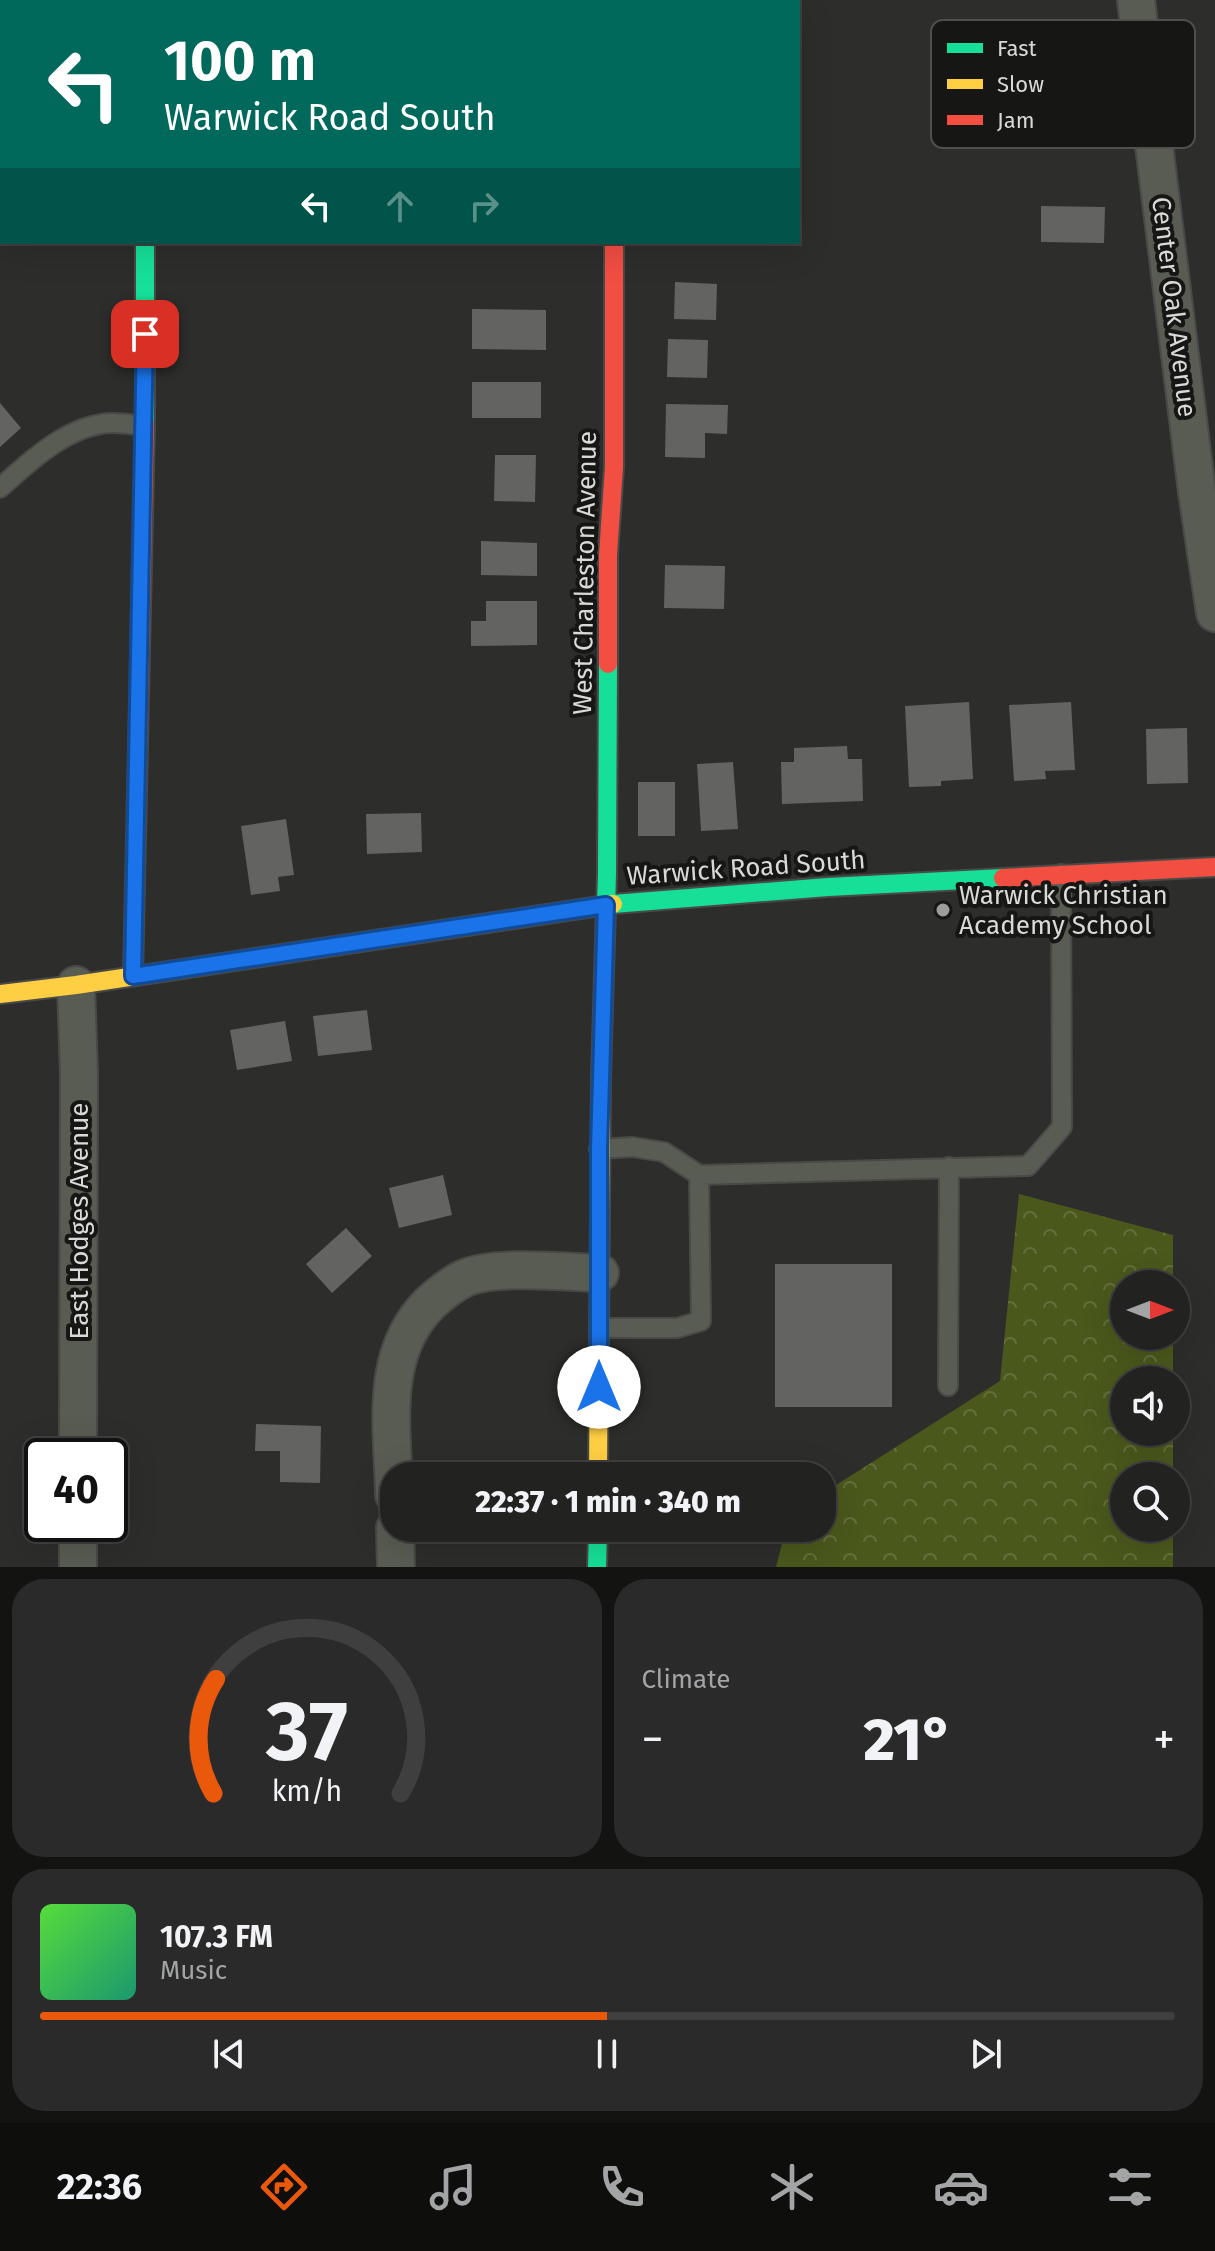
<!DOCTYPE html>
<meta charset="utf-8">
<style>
:root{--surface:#222221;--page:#2a2a2a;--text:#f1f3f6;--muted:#a2a4a5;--line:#3f3f3f;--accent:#ea580c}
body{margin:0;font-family:"Fira Sans",sans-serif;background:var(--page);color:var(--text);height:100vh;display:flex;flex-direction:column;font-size:30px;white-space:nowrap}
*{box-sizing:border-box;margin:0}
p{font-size:26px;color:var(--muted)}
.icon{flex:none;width:44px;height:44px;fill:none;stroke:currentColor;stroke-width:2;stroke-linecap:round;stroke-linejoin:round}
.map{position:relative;height:1567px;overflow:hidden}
.side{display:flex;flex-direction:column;gap:12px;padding:12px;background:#131312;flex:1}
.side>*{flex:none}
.top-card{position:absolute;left:0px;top:0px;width:800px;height:244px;box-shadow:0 8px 32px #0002,0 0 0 2px var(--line);background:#00695c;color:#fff;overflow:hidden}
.needle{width:52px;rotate:90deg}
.controls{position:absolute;left:1110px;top:1270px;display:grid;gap:16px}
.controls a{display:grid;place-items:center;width:80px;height:80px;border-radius:50%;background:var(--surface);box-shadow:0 8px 32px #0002,0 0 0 2px var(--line);font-size:40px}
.speed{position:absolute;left:24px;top:1438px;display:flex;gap:16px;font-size:40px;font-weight:700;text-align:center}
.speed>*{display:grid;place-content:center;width:104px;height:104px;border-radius:50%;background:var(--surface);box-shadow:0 8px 32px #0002,0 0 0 2px var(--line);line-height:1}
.speed .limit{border:4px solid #111;border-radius:12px;background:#fff;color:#111}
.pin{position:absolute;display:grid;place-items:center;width:68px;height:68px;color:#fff;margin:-34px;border-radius:16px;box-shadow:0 4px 12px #0006}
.me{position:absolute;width:88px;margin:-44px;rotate:0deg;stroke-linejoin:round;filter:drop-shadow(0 0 6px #0008)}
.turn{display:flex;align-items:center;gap:28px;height:168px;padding:0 32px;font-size:36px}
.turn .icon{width:104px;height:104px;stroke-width:2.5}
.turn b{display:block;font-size:56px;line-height:68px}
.lanes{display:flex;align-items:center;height:76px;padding:0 32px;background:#0003;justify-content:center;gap:40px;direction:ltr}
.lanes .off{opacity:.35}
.big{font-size:60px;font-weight:800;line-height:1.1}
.side .card{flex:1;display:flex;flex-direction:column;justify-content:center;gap:12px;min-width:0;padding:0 28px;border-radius:32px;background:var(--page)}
.side .dial{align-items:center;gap:0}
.dial svg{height:208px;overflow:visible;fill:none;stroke:var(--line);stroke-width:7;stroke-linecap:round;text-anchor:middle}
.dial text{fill:var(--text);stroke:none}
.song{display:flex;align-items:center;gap:24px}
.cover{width:96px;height:96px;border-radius:12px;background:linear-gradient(135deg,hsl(110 70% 55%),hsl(160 70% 35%))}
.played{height:8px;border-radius:4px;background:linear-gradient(90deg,var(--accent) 50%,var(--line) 50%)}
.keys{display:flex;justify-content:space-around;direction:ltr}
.heat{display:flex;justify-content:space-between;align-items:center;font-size:44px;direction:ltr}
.side .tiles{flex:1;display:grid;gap:12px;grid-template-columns:1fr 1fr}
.card:last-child{grid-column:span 2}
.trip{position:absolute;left:380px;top:1462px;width:456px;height:80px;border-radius:32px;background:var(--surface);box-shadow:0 8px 32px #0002,0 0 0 2px var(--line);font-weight:800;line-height:80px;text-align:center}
.menu{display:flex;height:128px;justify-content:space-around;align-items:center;background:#0e0e0d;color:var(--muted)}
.menu .icon{width:56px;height:56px}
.menu .on{color:var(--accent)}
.menu b{font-size:36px;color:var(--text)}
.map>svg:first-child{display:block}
.forest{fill:url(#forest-crowns)}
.building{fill:#636362}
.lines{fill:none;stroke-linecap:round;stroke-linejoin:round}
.lane-casing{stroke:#494948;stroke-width:22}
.street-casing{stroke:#494948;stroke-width:40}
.fast-casing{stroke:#494948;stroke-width:22}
.slow-casing{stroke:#494948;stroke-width:22}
.jam-casing{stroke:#494948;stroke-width:22}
.lane{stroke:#595c52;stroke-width:18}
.street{stroke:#595c52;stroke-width:36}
.fast{stroke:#16e098;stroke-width:18}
.slow{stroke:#ffcf43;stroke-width:18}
.jam{stroke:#f24e42;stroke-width:18}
.route-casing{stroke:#114b97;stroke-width:20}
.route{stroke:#1a73e8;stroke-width:14}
.poi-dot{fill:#9d9d9c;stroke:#161615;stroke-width:3}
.labels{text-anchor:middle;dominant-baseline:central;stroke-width:8;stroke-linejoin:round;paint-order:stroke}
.street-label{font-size:26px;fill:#d9d9d8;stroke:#161615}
.poi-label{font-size:26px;fill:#d9d9d8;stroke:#161615;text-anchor:start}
.key{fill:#161615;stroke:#505050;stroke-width:2}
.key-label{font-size:22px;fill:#d9d9d8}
</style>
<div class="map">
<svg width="1215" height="1567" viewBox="0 0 1215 1567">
<defs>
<pattern id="forest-crowns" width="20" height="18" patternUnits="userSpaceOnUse" patternTransform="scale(2)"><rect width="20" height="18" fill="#4a581c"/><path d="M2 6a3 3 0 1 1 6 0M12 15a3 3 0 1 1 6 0" fill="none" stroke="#646f3c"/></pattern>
</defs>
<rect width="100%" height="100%" fill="#2d2d2c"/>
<!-- forest -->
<path class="forest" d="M1019,1194L1173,1235V1284H1124V1336H1173V1380H1124V1432H1173V1476H1124V1528H1173V1567H776L786,1528H822V1494L1000,1381Z"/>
<!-- building -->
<path class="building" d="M1041,206L1105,207L1104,243L1041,242Z
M675,282L717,284L716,320L674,319Z
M472,309L546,310V350L472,349Z
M668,339L708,340L707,378L667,377Z
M472,382H541V418H472Z
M0,403L21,428L0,447Z
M666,404L728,405L727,434L705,433V458L665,457Z
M495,455H536L535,502L494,501Z
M481,541L537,543V576L481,575Z
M665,565L725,566L724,609L664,608Z
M486,601H537V645L471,646V621H486Z
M969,702L973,779L941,781V786L909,787L905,706Z
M1071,702L1075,770L1045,771L1046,779L1014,781L1009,705Z
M1187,728L1188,783L1147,784L1146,729Z
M847,746L848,759H862L863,801L782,804L781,762H794V748Z
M733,762L738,829L701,831L697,764Z
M638,782H675V836H638Z
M421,813L422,852L367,854L366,814Z
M286,819L294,875L278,877L280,891L251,895L241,826Z
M367,1010L372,1050L318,1056L313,1016Z
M285,1021L292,1061L237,1070L230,1030Z
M443,1175L452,1215L399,1228L389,1188Z
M346,1228L372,1256L332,1293L306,1264Z
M775,1264H892V1407H775Z
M256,1424L321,1426L320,1483L280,1482V1451H255Z"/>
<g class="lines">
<!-- lane casing -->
<g class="lane-casing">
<path id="lane" d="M0,488C30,461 70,423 113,423C124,423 135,425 145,426
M599,1149L632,1147L664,1152L699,1175L1028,1166L1062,1127L1061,874
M599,1328H677L701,1321L699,1175
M948,1386L949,1167"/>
</g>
<!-- street casing -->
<g class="street-casing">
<path id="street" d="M1136,0L1197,492L1215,613
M76,985L79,1074L78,1456
M394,1495C393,1428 378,1355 430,1303C440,1294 452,1284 465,1278C495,1265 565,1272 600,1273
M395,1528L396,1567
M78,1567V1524"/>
</g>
<!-- fast casing -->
<g class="fast-casing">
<path id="fast" d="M614,0V2
M221,2L224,0
M0,182L2,181
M145,242V424
M613,904L828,887L1003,878
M601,1077L607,873L608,664
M597,1567L598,1528"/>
</g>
<!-- slow casing -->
<g class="slow-casing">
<path id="slow" d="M0,994L76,985L613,904
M598,1476L601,1077"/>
</g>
<!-- jam casing -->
<g class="jam-casing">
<path id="jam" d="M608,664V555L614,467V242
M1003,878L1215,867
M133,976L145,424"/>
</g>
<!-- lane -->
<use href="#lane" class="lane"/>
<!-- street -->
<use href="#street" class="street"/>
<!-- fast -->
<use href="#fast" class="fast"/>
<!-- slow -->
<use href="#slow" class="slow"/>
<!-- jam -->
<use href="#jam" class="jam"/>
</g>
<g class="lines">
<!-- route casing -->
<g class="route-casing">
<path id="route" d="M145,334L133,976L606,905L599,1149V1387"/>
</g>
<!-- route -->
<use href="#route" class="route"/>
</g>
<!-- markers -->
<circle class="poi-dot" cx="943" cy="910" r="8"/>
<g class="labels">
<!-- street labels -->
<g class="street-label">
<text transform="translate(1174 307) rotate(83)">Center Oak Avenue</text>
<text transform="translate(585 573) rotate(-89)">West Charleston Avenue</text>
<text transform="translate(746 868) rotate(-4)">Warwick Road South</text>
<text transform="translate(79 1221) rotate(-90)">East Hodges Avenue</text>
</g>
<!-- poi labels -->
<g class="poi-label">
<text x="959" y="895">Warwick Christian<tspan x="959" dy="30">Academy School</tspan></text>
</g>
</g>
<!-- legend -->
<rect x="931" y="20" width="264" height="128" rx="12" class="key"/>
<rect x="947" y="43" width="36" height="10" fill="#16e098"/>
<rect x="947" y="79" width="36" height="10" fill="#ffcf43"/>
<rect x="947" y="115" width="36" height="10" fill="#f24e42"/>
<g class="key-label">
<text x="997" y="56">Fast</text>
<text x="997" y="92">Slow</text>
<text x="997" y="128">Jam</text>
</g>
</svg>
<div class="controls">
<a><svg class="needle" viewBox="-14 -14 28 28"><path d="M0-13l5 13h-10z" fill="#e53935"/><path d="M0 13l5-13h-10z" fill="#a2a4a5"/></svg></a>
<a><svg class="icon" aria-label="sound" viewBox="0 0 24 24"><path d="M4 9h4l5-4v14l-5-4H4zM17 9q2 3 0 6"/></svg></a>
<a><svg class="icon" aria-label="search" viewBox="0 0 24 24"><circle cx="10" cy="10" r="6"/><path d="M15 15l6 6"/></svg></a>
</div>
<div class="speed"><div class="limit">40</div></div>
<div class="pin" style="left:145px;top:334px;background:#d93025"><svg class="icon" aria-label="arrive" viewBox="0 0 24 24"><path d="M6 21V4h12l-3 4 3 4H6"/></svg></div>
<svg class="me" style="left:599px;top:1387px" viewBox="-20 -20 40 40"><circle r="19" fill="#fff"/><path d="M0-13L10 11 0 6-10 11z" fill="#1a73e8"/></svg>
<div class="trip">22:37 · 1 min · 340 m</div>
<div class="top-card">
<div class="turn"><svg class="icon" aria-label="left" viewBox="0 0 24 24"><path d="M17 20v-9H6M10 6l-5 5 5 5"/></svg><div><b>100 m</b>Warwick Road South</div></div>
<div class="lanes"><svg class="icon" aria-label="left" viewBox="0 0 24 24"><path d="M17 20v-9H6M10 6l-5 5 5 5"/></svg><svg class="icon off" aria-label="ahead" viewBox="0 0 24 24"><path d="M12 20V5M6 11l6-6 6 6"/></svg><svg class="icon off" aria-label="right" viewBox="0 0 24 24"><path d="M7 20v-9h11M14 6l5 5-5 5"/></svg></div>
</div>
</div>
<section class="side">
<div class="tiles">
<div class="card dial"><svg viewBox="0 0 100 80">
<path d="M14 69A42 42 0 1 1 86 69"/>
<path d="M14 69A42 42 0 0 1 15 25" stroke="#ea580c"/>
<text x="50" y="56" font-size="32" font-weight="700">37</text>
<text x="50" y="72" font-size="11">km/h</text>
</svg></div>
<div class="card"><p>Climate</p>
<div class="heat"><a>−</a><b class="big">21°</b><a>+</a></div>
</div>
<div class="card">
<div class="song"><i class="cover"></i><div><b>107.3 FM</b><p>Music</p></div></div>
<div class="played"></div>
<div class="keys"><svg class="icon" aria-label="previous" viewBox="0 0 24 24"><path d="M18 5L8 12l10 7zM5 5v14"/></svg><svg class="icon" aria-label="pause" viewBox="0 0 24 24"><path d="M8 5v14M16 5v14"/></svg><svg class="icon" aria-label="next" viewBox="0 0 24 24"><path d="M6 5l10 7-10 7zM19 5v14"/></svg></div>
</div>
</div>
</section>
<nav class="menu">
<b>22:36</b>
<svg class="icon on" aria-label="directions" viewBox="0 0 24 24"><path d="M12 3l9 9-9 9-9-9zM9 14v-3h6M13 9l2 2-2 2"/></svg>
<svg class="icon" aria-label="music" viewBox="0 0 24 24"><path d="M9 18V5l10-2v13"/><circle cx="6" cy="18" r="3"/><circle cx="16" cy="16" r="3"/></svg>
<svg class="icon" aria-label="phone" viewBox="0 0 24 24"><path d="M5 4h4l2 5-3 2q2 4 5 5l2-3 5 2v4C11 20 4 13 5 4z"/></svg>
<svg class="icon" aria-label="climate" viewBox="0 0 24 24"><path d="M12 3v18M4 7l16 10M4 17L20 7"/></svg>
<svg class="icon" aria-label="car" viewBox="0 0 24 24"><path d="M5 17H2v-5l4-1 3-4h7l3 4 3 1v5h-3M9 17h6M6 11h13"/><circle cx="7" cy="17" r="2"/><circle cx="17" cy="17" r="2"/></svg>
<svg class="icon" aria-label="filters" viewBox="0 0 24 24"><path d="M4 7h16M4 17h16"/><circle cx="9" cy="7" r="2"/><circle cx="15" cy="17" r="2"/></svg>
</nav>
